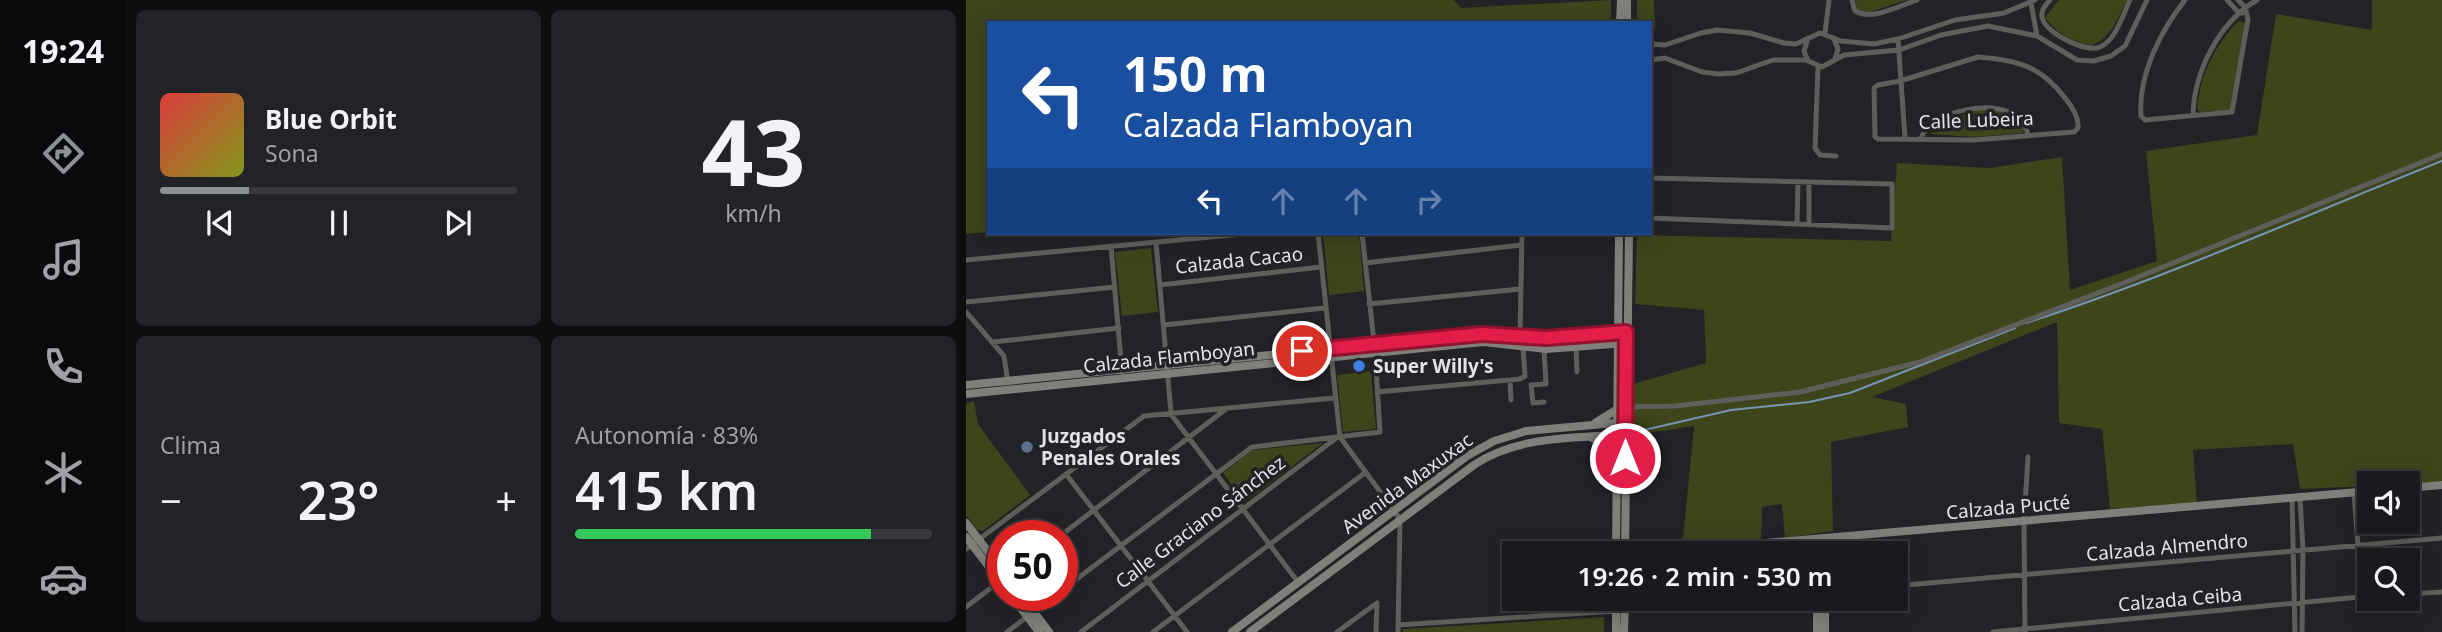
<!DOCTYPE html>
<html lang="es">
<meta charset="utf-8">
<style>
:root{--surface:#191a1d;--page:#222326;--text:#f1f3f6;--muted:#9fa1a4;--line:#37383b;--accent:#8c9099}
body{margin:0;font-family:"Noto Sans",sans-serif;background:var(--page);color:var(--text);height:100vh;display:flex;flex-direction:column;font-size:26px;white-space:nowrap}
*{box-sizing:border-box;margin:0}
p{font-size:23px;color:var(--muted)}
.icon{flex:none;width:38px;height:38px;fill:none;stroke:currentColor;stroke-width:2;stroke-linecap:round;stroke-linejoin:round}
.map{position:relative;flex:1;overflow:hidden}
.details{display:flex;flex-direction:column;gap:10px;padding:10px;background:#0e0e10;width:840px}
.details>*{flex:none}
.hud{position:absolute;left:21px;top:21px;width:665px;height:214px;border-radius:0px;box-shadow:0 4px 18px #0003,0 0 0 2px var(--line);background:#1a4fa0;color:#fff;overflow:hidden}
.buttons{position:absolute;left:1391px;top:471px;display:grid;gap:14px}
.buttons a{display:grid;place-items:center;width:63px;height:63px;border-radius:0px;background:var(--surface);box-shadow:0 4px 18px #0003,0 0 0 2px var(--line);font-size:35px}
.speed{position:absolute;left:21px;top:520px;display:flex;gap:14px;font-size:35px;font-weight:700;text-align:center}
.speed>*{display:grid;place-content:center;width:91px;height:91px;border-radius:50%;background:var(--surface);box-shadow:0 4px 18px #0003,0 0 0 2px var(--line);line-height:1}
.speed .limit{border:10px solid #d22;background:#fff;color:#111}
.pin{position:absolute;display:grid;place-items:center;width:60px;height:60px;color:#fff;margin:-30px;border:4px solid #fff;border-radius:50%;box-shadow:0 2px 7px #0007}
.me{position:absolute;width:77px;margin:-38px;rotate:0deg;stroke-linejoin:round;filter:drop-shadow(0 0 5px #0008)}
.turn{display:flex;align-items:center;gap:24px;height:147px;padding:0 21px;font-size:32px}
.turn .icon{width:91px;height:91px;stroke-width:2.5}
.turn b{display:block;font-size:49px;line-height:60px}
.lanes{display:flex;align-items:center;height:66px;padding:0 21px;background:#0003;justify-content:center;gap:35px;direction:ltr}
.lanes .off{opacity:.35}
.big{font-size:52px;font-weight:600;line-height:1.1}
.details .card{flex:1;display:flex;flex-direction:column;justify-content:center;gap:10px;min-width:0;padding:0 24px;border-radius:10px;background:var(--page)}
.details .dial{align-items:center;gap:0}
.dial b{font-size:91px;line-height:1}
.song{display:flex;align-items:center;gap:21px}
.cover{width:84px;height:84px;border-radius:10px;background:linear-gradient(135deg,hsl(0 70% 55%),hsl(70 70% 35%))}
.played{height:7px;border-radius:4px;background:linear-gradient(90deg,var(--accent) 25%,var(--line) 25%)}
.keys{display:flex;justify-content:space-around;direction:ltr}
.heat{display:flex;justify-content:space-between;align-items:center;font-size:38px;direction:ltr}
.charge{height:10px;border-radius:5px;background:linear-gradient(90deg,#34c759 83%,var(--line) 0)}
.details .tiles{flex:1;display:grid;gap:10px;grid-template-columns:repeat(2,1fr)}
.trip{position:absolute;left:536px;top:541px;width:406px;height:70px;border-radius:0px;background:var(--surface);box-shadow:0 4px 18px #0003,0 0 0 2px var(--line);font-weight:600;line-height:70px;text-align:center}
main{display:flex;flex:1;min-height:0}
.tab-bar{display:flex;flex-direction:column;width:126px;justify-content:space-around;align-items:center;background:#0a0a0c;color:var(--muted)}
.tab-bar .icon{width:49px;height:49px}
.tab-bar .selected{color:var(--accent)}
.tab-bar b{font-size:32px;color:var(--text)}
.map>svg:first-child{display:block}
.green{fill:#3e451b}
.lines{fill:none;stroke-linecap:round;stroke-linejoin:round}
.stream{stroke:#7794b6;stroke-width:2}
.street{stroke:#5f5e5b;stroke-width:5}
.secondary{stroke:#817f7b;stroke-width:8}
.route-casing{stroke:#92132f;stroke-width:18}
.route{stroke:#e11d48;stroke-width:12}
.shop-dot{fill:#3f7fe0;stroke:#212327;stroke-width:2.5}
.service-dot{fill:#5c6f8a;stroke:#212327;stroke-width:2.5}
.labels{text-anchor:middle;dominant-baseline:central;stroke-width:7;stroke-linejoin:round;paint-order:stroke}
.street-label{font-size:19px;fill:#e1e3e6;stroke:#212327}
.poi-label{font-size:19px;font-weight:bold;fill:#e1e3e6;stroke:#212327;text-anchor:start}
</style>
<main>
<nav class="tab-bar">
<b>19:24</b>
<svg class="icon selected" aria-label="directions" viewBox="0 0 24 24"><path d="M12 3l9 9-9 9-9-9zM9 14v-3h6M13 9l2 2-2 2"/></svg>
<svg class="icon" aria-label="music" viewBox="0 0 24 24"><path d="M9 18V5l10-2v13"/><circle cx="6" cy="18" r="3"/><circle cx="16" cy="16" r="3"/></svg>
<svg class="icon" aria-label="phone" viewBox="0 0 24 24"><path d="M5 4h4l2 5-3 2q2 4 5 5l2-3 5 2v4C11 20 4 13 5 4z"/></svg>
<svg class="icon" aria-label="climate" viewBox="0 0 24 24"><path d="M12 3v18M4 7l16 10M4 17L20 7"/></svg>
<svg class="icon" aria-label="car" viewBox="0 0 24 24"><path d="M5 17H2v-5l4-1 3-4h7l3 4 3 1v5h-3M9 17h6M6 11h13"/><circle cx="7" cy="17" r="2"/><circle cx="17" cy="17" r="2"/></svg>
</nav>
<section class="details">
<div class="tiles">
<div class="card">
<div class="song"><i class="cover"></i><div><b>Blue Orbit</b><p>Sona</p></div></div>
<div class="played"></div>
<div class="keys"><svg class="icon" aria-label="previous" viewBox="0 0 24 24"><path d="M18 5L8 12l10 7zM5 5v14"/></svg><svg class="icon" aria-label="pause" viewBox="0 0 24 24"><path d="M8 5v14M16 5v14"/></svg><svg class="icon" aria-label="next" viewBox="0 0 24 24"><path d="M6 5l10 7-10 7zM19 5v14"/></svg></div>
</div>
<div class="card dial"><b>43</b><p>km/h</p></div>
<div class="card"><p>Clima</p>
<div class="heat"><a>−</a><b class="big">23°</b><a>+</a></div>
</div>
<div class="card"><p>Autonomía · 83%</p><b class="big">415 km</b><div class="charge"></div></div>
</div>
</section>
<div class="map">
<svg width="1476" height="632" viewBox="0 0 1476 632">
<rect width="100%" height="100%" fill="#212327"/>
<!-- green -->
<path class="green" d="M0,0H488L495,8L645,0V23H23V232L0,234Z
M671,0H688L689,29L684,30V23H671Z
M889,0H941L901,13L892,10Z
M1093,0H1161C1152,18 1146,37 1126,45C1109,43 1088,32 1079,17Z
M1406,0H1476V486L1467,483H1404L1403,486L1334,489L1327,444L1227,450L1231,503L1144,509L1136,429L1093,423L1091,322L906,397L940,404L942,427L865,442L867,531L819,538L816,504L796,507L795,540L716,549L728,426L668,435L667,384L740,363L738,310L669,304L671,235L925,241L931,163L1024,168L1096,157L1104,290L1191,261L1180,151L1291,135L1310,14L1406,30Z
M1273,21L1279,23L1266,107L1264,110L1234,112L1231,109C1234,76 1249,44 1273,21Z
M1014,109C1032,108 1047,116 1059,129L1057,133L1009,137L965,134L967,128C983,120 998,114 1014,109Z
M357,233H393L398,291L363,295Z
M185,248L192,312L156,316L149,252Z
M405,371L410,429L377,432L371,375Z
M8,401L12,424L64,495L17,531L11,530L0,515V404Z
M357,443L279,502L257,473L286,450Z
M638,617V632H437V629Z"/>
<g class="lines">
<!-- stream -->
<path class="stream" d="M1060,323C1202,277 1338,216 1476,161
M674,431L765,410L843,402L884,393L1049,328"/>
<!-- street -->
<path class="street" d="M886,0L889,11C906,21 933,6 951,0
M1084,0C1079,5 1073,12 1077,20C1082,34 1120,53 1134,47C1150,40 1157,14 1164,0
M1219,0C1194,32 1172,75 1175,116L1179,120L1266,112L1282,19L1279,7L1272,0
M1261,0L1273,13H1276
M1065,3L1071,36
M859,33L863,0
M868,39L872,49L869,59
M932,39L939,138
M684,44L699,45L735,33L751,30L784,33L818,43L830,44L854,33L875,41L908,44L932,39L989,20L1038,13L1069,0
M1012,57C1051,60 1075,66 1099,98C1106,106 1113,118 1112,128L1108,132L1008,140L912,139L909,137L908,88L912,85L934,81Z
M684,60L699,58L736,72L752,74L770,73L807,60H840L856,67L878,55L933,50L975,35L1022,26L1071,36L1111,60L1128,61L1145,56L1159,46L1181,0
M842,61L838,51L842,38
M852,67L849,148L854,155L870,156
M1227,115C1228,72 1253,22 1291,0
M955,138C966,108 1053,90 1062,135
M684,178L926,184V228L684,218
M831,224L832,182
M843,224V183
M352,233L374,437L434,519L432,632
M190,242L205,413
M145,246L156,372
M0,260L287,233
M399,263L555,245
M194,285L355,267
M0,302L149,287
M403,304L554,289
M0,312L38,356L42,383
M198,325L359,308
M27,342L153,328
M610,347L611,372
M578,349L580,384L565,385L567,403L578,402
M544,380L545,400
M411,392L554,379L559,376L557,347L554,337L556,233
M660,407L709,406L834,392L954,362L1160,282L1476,154
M204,413L332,582
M100,474L221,632
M1388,493L1396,597
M1326,498L1329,632
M1334,498L1337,550L1336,632
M94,536L260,409
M0,549L178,416L368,398
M929,586L1476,538
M96,590L286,447L414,432L409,351L396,233
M1442,594L1476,592
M0,607L34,581
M432,625L650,611L790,598
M41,632L90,595
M115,632L369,439
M187,632L400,472
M371,632L411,603
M410,632L411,603
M1027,632L1404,596
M1059,632L1058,521L1062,457"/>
<!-- secondary -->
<path class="secondary" d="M654,23L655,0
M661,23V0
M0,385L516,334L580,338L660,332
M0,394L517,342L580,349L660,343
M629,423L650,410
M626,438L641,444L650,452
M1442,488L1476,485
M0,523L37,571
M0,537L37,585
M858,538V553
M849,539L850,553
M650,553L653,233
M659,553L663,233
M683,553L1404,491
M45,595L73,632
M55,595L83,632
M851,598V632
M266,632L501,456L528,441L560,431L660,422
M284,632L508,465C553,435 607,439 660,434
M650,632V598
M658,632L659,598
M859,632V598"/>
</g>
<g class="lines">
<!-- route casing -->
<g class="route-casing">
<path id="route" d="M336,351L516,334L580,338L660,332L659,458"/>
</g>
<!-- route -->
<use href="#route" class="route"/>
</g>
<!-- markers -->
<circle class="shop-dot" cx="393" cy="366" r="7"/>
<circle class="service-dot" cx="61" cy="447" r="7"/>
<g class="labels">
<!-- street labels -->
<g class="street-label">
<text transform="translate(1010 120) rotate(-2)">Calle Lubeira</text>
<text transform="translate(273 260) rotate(-6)">Calzada Cacao</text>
<text transform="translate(203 357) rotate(-6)">Calzada Flamboyan</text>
<text transform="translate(441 483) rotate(-36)">Avenida Maxuxac</text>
<text transform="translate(1042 507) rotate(-5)">Calzada Pucté</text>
<text transform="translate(234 522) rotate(-37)">Calle Graciano Sánchez</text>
<text transform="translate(1201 547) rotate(-5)">Calzada Almendro</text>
<text transform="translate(1214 599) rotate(-5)">Calzada Ceiba</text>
</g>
<!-- poi labels -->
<g class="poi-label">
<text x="407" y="366">Super Willy's</text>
<text x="75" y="436">Juzgados<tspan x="75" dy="22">Penales Orales</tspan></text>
</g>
</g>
</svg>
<div class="buttons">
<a><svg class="icon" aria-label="sound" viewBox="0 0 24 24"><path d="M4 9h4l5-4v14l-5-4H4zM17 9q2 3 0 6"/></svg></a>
<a><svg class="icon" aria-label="search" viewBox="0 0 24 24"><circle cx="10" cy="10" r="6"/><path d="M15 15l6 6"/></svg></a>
</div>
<div class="speed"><div class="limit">50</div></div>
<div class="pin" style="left:336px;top:351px;background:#d93025"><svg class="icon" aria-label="arrive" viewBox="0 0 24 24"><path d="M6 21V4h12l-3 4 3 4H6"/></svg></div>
<svg class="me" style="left:659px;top:458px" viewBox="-20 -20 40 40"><circle r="17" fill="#e11d48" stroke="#fff" stroke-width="3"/><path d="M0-11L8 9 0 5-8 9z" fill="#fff"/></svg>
<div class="trip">19:26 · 2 min · 530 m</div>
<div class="hud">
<div class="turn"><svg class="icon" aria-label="left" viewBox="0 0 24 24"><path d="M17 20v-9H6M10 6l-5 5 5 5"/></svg><div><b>150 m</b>Calzada Flamboyan</div></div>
<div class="lanes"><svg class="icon" aria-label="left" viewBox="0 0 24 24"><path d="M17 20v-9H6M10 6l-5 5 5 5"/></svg><svg class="icon off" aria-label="ahead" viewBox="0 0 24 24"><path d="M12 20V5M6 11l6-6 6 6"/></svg><svg class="icon off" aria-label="ahead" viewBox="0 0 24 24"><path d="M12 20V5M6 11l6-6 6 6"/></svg><svg class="icon off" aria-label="right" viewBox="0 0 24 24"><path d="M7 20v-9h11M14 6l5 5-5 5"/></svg></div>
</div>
</div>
</main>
